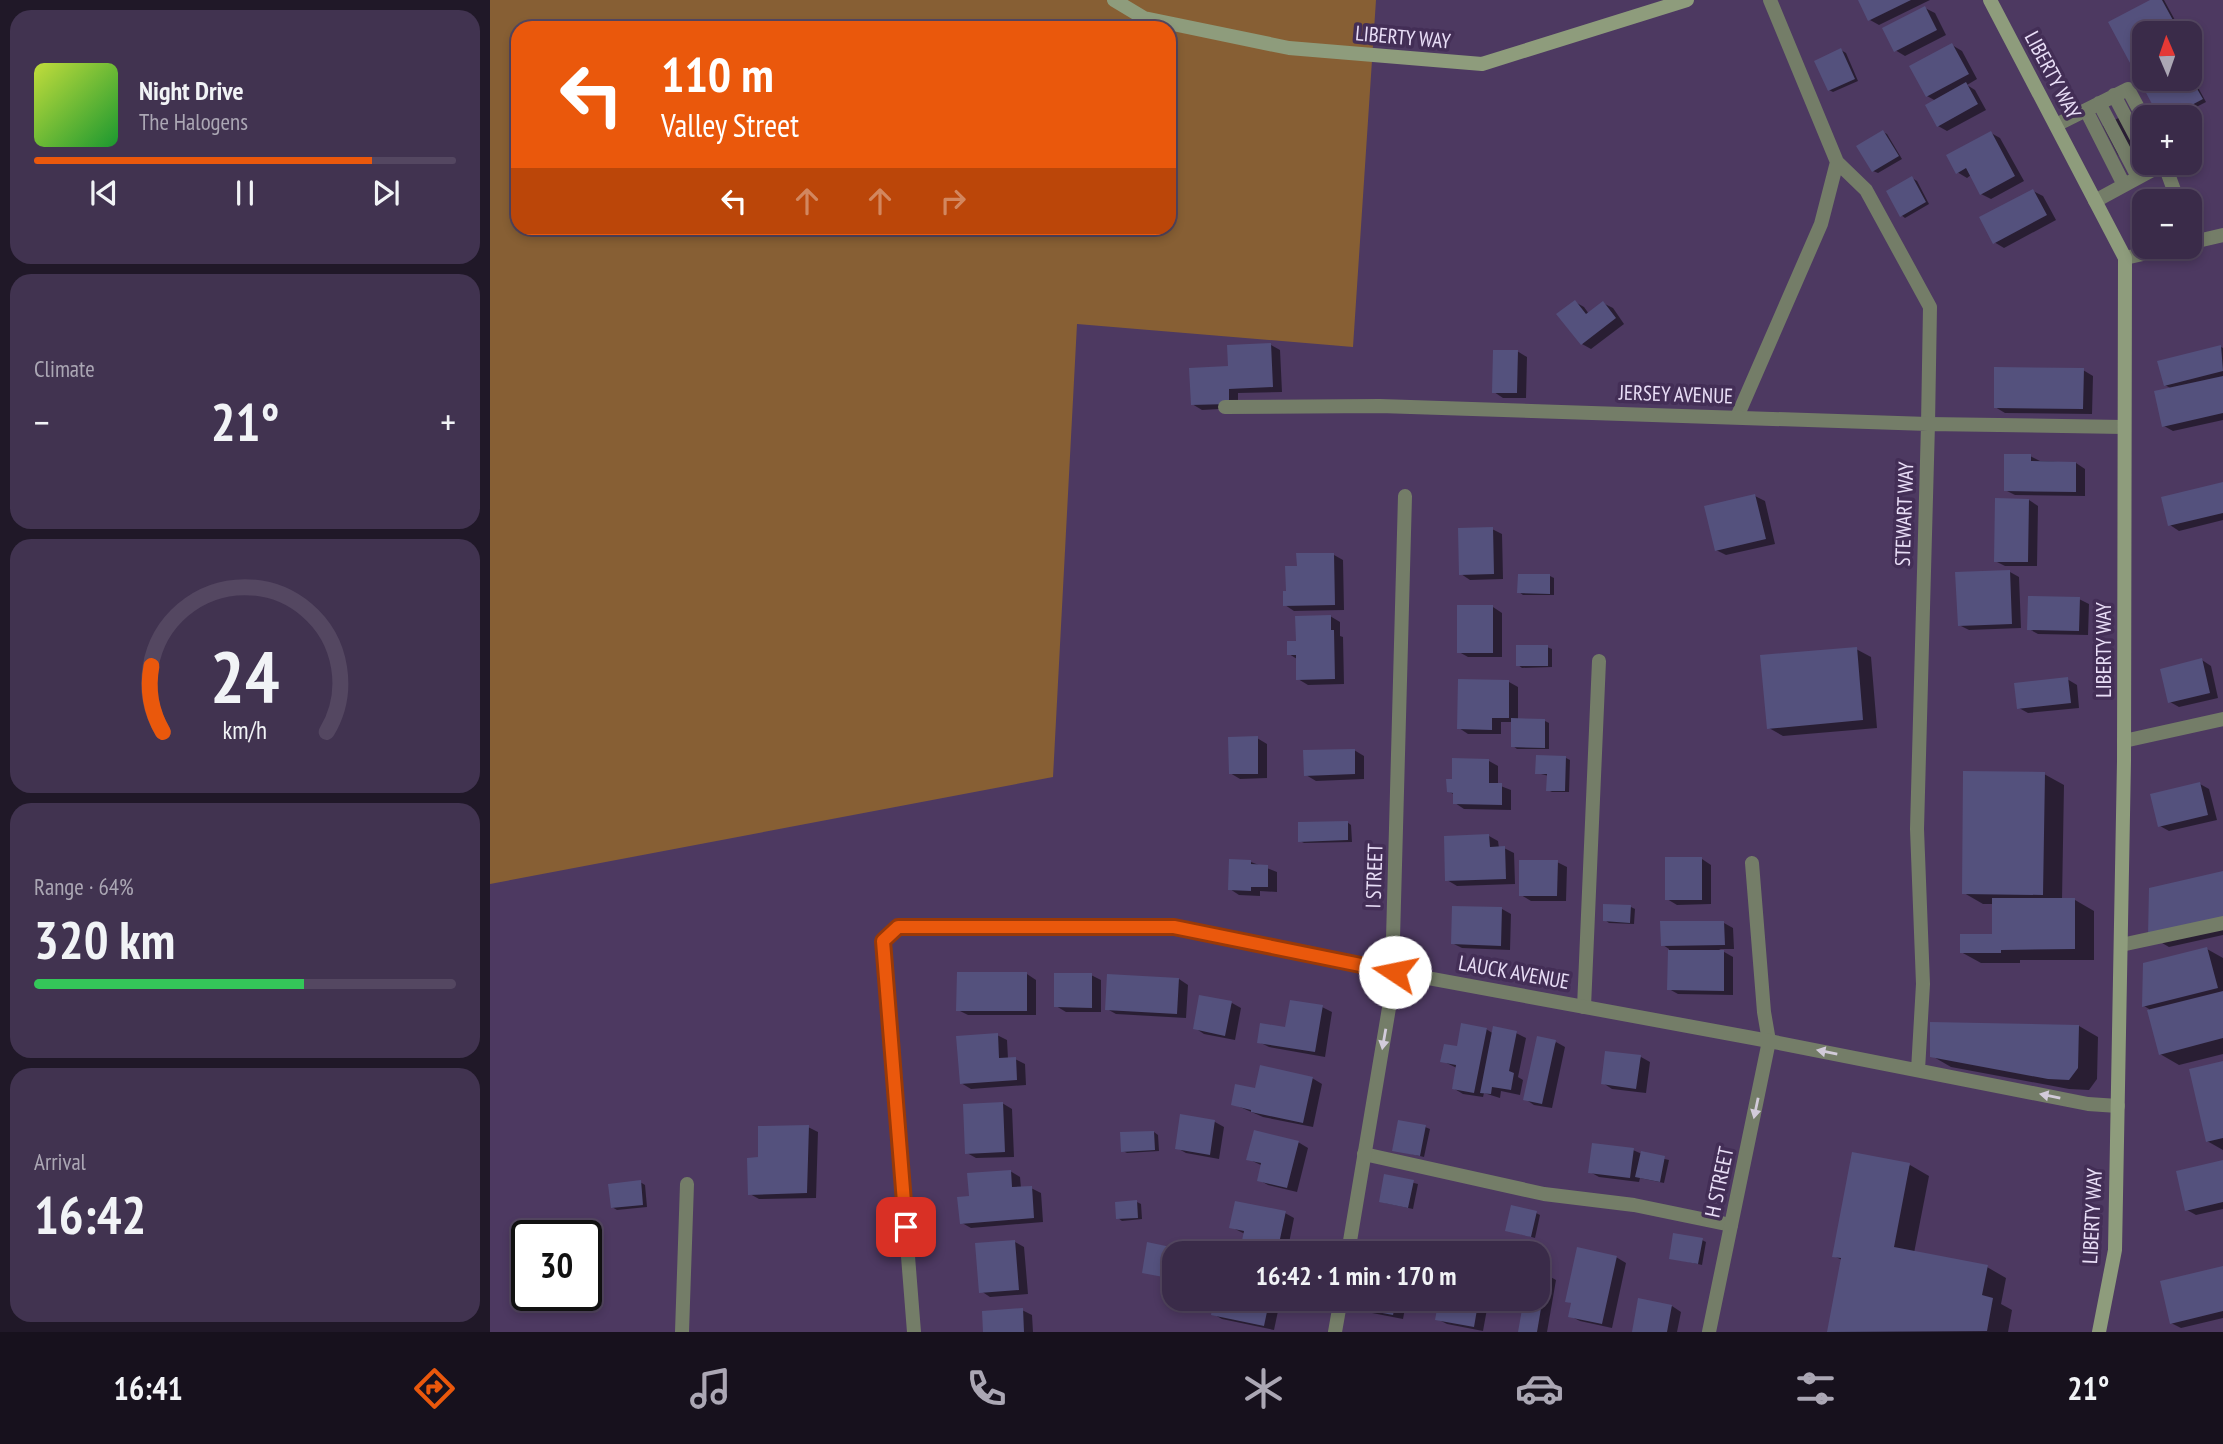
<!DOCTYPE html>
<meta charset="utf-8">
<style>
:root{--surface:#3a2b49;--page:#413350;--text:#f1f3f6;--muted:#aba7b4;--line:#544761;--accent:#ea580c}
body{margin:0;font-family:"PT Sans Narrow",sans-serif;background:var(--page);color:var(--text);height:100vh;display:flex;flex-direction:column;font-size:26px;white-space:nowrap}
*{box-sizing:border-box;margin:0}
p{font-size:23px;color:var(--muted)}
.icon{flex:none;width:38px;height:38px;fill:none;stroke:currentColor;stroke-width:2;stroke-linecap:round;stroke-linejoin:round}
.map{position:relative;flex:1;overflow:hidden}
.drawer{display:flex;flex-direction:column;gap:10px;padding:10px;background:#201828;width:490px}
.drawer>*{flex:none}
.guide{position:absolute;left:21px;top:21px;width:665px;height:214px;border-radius:21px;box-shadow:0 4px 10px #0003,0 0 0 2px var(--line);background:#ea580c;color:#fff;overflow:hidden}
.needle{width:46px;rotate:358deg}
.tools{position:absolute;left:1642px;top:21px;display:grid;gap:14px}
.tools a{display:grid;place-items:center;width:70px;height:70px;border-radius:14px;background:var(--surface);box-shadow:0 4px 10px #0003,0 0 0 2px var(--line);font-size:35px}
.speed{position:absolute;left:21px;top:1220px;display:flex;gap:14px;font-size:35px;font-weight:700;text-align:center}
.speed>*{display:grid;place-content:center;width:91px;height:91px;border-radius:50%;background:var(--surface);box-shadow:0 4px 10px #0003,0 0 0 2px var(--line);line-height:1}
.speed .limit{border:4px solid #111;border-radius:10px;background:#fff;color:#111}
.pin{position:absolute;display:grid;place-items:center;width:60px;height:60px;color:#fff;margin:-30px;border-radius:14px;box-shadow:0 4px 10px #0006}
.me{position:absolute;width:77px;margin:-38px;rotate:281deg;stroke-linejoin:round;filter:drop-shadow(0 0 5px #0008)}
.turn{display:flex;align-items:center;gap:24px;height:147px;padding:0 35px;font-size:32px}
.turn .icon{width:91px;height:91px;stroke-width:2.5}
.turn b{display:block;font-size:49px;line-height:60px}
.lanes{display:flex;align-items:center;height:66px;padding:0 35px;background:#0003;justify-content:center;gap:35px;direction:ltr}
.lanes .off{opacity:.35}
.big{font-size:52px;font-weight:600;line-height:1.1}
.drawer .widget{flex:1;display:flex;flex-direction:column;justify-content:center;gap:10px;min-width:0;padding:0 24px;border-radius:21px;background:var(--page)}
.drawer .dial{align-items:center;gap:0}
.dial svg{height:182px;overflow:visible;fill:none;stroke:var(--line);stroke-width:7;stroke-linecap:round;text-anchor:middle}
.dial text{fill:var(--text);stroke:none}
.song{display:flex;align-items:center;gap:21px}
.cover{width:84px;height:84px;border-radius:10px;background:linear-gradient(135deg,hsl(70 70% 55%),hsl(130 70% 35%))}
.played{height:7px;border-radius:4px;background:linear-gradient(90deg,var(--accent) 80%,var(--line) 80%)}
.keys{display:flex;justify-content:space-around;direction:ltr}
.heat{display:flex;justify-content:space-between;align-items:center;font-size:38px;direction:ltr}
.charge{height:10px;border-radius:5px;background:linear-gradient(90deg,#34c759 64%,var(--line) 0)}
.trip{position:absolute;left:672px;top:1241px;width:388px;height:70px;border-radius:21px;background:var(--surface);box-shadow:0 4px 10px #0003,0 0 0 2px var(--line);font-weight:600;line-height:70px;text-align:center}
.tabs{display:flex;height:112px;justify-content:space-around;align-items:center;background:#17111d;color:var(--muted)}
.tabs .icon{width:49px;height:49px}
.tabs .current{color:var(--accent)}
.tabs b{font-size:32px;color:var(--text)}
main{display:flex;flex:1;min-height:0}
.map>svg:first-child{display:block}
.green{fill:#875f34;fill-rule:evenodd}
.shadow{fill:#0007}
.building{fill:#54517d}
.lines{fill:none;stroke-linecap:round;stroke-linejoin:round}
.lane{stroke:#747d68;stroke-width:14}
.street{stroke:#747d68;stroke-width:14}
.secondary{stroke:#8e9c7c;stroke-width:14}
.oneway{fill:#d2cbda}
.route-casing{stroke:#983908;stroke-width:18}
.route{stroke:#ea580c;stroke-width:12}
.labels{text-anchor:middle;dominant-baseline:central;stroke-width:7;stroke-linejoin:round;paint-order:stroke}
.street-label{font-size:21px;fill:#e9def7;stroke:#432e56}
</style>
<main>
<section class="drawer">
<div class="widget">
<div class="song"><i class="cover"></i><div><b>Night Drive</b><p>The Halogens</p></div></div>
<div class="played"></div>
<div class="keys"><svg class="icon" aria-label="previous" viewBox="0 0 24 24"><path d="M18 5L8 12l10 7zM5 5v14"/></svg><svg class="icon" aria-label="pause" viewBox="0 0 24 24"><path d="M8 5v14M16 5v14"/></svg><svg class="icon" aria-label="next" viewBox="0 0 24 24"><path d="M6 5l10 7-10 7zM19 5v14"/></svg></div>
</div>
<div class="widget"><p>Climate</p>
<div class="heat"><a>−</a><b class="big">21°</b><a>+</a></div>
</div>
<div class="widget dial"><svg viewBox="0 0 100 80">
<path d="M14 69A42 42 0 1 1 86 69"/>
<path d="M14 69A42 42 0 0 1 9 40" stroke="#ea580c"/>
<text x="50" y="56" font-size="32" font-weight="700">24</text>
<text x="50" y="72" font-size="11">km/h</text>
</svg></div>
<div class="widget"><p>Range · 64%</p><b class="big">320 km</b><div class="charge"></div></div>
<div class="widget"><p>Arrival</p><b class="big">16:42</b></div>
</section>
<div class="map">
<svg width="1733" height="1332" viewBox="0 0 1733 1332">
<rect width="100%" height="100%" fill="#4d3961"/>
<!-- green -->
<path class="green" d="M0,0H886L863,347L587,324L563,777L0,884ZM28,28H679V228H28Z"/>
<!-- shadow -->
<path class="shadow" d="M1370,0H1440L1389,25L1380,20Z
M1663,0H1674L1692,33H1654V79H1699V71L1716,102L1687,117H1671L1620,23Z
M1435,8L1445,13L1456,35L1415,56L1405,50Z
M1462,45L1472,51L1487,79L1477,85L1485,90L1496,110L1457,131L1448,126L1446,101L1437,96Z
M1699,47L1704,57L1699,59Z
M1351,50L1356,53L1368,81L1343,92L1339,90Z
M1640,112L1644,115L1654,133V146L1632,157L1628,155L1613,126Z
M1393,132L1397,134L1412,159L1388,173L1383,171Z
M1501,133L1510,138L1534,181L1501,199L1491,194L1481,175L1477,178L1467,172Z
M1422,178L1427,181L1439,204L1415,218L1411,215Z
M1543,191L1553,196L1566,220L1514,248L1504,242Z
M1085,302L1094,307L1099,314L1113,303L1123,308L1134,324L1101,349L1092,344Z
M781,345L790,350L792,392L748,393V408L712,410L702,404L740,368Z
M1731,347L1733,348V420L1683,431L1674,426L1682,389L1675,385Z
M1027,351L1037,357L1036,398H1013L1004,392Z
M1593,370L1603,376L1602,414L1515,413L1505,407Z
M1540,456L1550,461L1586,463L1595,469V496L1525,495L1515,490Z
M1733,484V520L1689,531L1680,525Z
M1265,496L1275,501L1285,544L1236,555L1226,550Z
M1539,500L1548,506L1547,566H1515L1505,561Z
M1002,529L1012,534L1013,579L980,580L971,574Z
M844,555L853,560L854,610L804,611L795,605L809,567Z
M1520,572L1529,577L1531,628L1479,630L1469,625Z
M1060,576L1064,578V595H1033L1029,592Z
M1589,599L1599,604L1598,635L1548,634L1539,629Z
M1003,607L1012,613V657H978L969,652Z
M840,616L850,622V636L853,637L854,684L818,685L808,679L807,659L799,654L808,642Z
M1057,647L1062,649V667L1032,668L1028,665Z
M1366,649L1381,657L1387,728L1293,736L1279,728Z
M1712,660L1721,666L1728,698L1689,707L1680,702Z
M1577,679L1587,685L1589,708L1538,713L1529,708Z
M1019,682L1028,687V720L1055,721L1059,723V749H1027L1023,746V722H1011V734H978L969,728Z
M767,738L777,744V778L750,779L740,773Z
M864,750L874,756V779L826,781L816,775Z
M1076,758L1080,760L1079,792H1062L1058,790L1059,776L1047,773Z
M999,761L1008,766V785L1021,790V810L974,809L965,803V795L958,791L964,781Z
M1554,774L1574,785L1572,900H1585L1604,911V960H1530V963H1491L1471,952L1504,936V904H1493L1474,893Z
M1710,784L1719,789L1727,820L1679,831L1670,826Z
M857,822L861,825L862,842L814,843L810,841Z
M999,836L1008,841L1009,848H1014L1024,853L1025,884L967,886L957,880Z
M1212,859L1221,865V904L1187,905L1177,899Z
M761,862L787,872V892L770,891V896L749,895L740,889Z
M1067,862L1077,867L1076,901H1041L1031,895Z
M1733,873V935L1679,947L1660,936Z
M1141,907L1145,909L1144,924L1119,923L1115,920Z
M1012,909L1021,914L1020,950L972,948L962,943Z
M1234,923L1243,928L1244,949H1229L1243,957V995L1188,994L1179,989V949L1173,945Z
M1717,949L1733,958V1054L1689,1065L1670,1054L1659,1009L1654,1006Z
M537,974L546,980V1015H478L468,1010Z
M601,975L611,980V1012H576L566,1006Z
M689,979L698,985L696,1018L626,1014L617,1009Z
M742,1003L751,1008L745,1040L714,1034L705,1028Z
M832,1007L842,1012L835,1057L779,1047L769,1042Z
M1589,1026L1608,1037L1607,1079L1599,1090L1579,1089L1461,1067L1442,1056Z
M996,1029L1004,1034L1026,1033L1036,1038L1028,1077L1033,1080L1030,1095L1011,1091L1010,1098L994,1093L993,1097L973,1094L963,1088L967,1068L952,1061Z
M507,1035L517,1040L518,1059H525L535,1064L536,1085L481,1089L471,1083Z
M1066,1042L1075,1047L1062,1108L1044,1105L1035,1099Z
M1151,1057L1160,1062L1156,1093L1122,1089L1113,1083Z
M1733,1063V1150L1717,1141Z
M822,1078L832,1084L823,1127L773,1117L743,1104L766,1090Z
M512,1103L522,1109L524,1157L486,1158L477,1153Z
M692,1116L725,1122L734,1127L729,1159L696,1153L687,1148Z
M318,1127L328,1132L326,1198L269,1199L260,1194Z
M935,1127L940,1129L934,1157L904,1150Z
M664,1132L668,1135L669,1151L637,1153L633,1151Z
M808,1142L818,1148L807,1192L778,1185L769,1180L773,1166L758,1159Z
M1143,1150L1152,1154L1179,1160L1174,1183L1150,1178L1149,1182L1109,1177L1100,1172Z
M1733,1162V1209L1706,1215L1697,1210Z
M1420,1165L1439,1176L1424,1253L1497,1267L1516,1278L1511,1304L1522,1310L1518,1332H1338L1352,1260L1344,1256Z
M520,1171L530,1177L531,1188H541L551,1193L553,1222L481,1228L472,1223L480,1197Z
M896,1176L928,1184L923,1209L895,1203Z
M150,1182L155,1185L157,1207L127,1210L122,1207Z
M647,1202L651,1204L652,1219L632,1221L628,1218Z
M795,1213L804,1218L797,1253H759L752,1249L755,1234L741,1227Z
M1046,1213L1050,1215L1045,1238L1017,1230Z
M1212,1240L1216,1242L1212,1265L1181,1258Z
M525,1242L534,1247L538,1294L500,1297L491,1291Z
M1126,1257L1136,1263L1122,1328L1090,1321L1080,1316L1083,1304L1077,1301Z
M1733,1268V1318L1691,1328L1681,1323Z
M1057,1275L1066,1280L1057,1332H1031L1048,1298Z
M726,1298H797L794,1313L788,1311L784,1330L732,1319L723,1314Z
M874,1298H917L913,1319L882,1313L872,1308Z
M951,1298H999L993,1331L957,1324L947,1319Z
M1182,1306L1191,1312L1187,1332H1144Z
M532,1310L542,1315L543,1332H495Z"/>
<!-- building -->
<path class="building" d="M1368,0H1421L1378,21Z
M1660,0H1672L1690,33H1654V79H1699V75L1713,99L1679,117H1669L1618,22Z
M1435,6L1447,30L1404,52L1392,28Z
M1462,43L1479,74L1436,97L1419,66Z
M1351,48L1365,79L1338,91L1324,61Z
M1476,82L1488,104L1447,127L1435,105Z
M1393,130L1409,156L1382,172L1366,146Z
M1501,131L1525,176L1490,195L1476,168L1466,174L1456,155Z
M1422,176L1436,202L1410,217L1396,191Z
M1543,189L1557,215L1503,244L1489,217Z
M1085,300L1096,314L1113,301L1126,318L1091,345L1066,314Z
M781,343L783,387L739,389V404L701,405L699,368L738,366L737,345Z
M1731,345L1733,371L1674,386L1667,361Z
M1003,350H1028L1027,393H1002Z
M1504,367L1594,368L1593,409L1504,408Z
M1733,376V413L1672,427L1664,391Z
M1514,454H1541V461L1586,462V492L1514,491Z
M1733,482V513L1678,526L1671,497Z
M1265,494L1276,539L1225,551L1214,506Z
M1505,498L1539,499L1538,562H1504Z
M1003,527L1004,574L969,575L968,528Z
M806,553H844L845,605L793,606V591H796L795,566H807Z
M1520,570L1522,624L1468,626L1465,572Z
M1028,574H1060V594L1027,593Z
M1538,596L1590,597L1589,631L1537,630Z
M967,605H1003V653H967Z
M841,615V630H844L845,679L806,680V655H797V641H806L805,616Z
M1026,645H1058V666H1026Z
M1367,647L1373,720L1277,729L1270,655Z
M1712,658L1720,693L1678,703L1670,669Z
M1578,677L1581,703L1527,709L1524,683Z
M968,679L1019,680V718H1002V730L967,729Z
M1021,718L1055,719V748L1021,747Z
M768,736V774H739L738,737Z
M865,749V774L814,776L813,750Z
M1046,755L1076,756L1075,791H1056L1057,774H1045Z
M962,758L999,759V783H1012V805L963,804V793L957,792L956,779H962Z
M1473,771L1555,772L1553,895L1472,894Z
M1710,782L1718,815L1668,827L1660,794Z
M858,821V840L808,842V822Z
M999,834L1000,847L1015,846L1016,879L955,881L954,836Z
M1175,857H1212V900H1175Z
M739,859L761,860V864L778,865V887H761V891L738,890Z
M1029,860H1068L1067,896H1029Z
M1733,871V920L1658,937L1659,888Z
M1502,898H1585V949L1511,950V953H1470V934H1502Z
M1113,904L1141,905L1140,923L1113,921Z
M962,906L1012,907L1011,946L961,944Z
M1170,921H1234L1235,945L1171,946Z
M1717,947L1728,988L1652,1007L1653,963Z
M1178,950H1234V991L1177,990Z
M467,972H537V1011H466Z
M564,973H602V1008L564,1007Z
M617,974L689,978L687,1014L615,1010Z
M1733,991V1038L1669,1055L1657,1010Z
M709,995L742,1001L735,1036L703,1029Z
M800,1000L833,1005L825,1052L767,1043L770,1023L795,1027Z
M1440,1022L1589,1025L1588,1068L1579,1080L1558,1079L1440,1057Z
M971,1023L997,1028L984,1093L962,1089L966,1065L950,1062L954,1044L967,1046Z
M1003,1026L1027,1031L1019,1071L1024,1073L1021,1090L1002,1087L1001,1094L990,1093Z
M508,1033L509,1058L526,1057L527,1080L470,1084L466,1036Z
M1047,1036L1066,1040L1052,1104L1033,1100Z
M1115,1051L1151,1055L1146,1089L1111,1084Z
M1733,1061V1138L1716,1142L1699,1069Z
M770,1065L823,1077L813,1123L761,1112V1110L741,1105L745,1084L765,1088Z
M513,1102L515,1152L475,1154L473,1104Z
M690,1114L725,1120L720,1155L685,1149Z
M908,1120L936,1125L930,1156L902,1151Z
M319,1125L317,1193L258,1195L257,1158L268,1157V1126Z
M764,1130L809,1141L797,1188L767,1181L771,1163L756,1160Z
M664,1131L665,1150L631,1152L630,1132Z
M1102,1143L1144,1148L1140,1178L1098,1173Z
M1151,1151L1175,1156L1170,1182L1145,1177Z
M1362,1152L1420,1163L1404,1247L1498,1265L1492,1295L1503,1298L1497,1331L1337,1332L1351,1258L1342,1257Z
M1733,1160V1202L1695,1211L1686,1171Z
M521,1170L522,1187L542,1186L544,1218L470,1224L467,1197L479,1196L477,1173Z
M894,1174L924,1180L918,1208L889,1202Z
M151,1180L153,1205L121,1208L118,1184Z
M647,1200L648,1218L626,1219L625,1202Z
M745,1201L796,1211L787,1253L750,1250L754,1231L739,1228Z
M1021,1205L1047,1211L1041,1237L1015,1231Z
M1183,1233L1213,1238L1208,1264L1179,1259Z
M525,1240L529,1290L489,1293L485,1243Z
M657,1242L690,1249L689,1253H684V1279L652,1273Z
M1087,1247L1127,1256L1112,1324L1078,1317L1081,1303L1075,1302Z
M1733,1266V1311L1680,1324L1670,1281Z
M1048,1271L1057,1273L1047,1332H1028L1034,1298H1048Z
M724,1298H787L785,1308L778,1307L774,1326L721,1315Z
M873,1298H907L903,1315L871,1309Z
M949,1298H989L984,1327L945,1320Z
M1148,1298L1182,1305L1177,1332H1142Z
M533,1308L534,1332H493L492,1311Z"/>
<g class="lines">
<!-- lane -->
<path class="lane" d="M1280,0L1347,162L1376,190L1440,307L1438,424
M1624,95L1654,152
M1609,103L1648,177
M1596,110L1634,185
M1566,125L1638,89L1654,119
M1674,163L1688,201
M1605,201L1675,163
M1247,417L1331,224L1347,162
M1262,863L1274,1012L1279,1041
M1631,945L1733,923
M1094,1007L1109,661
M874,1154L1054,1194L1144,1205L1241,1225
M192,1332L197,1184"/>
<!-- street -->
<path class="street" d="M1699,243L1733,235
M1635,258L1684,247
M735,407L890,406L1438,424L1634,427
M1634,741L1733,719
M1428,1070L1433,984L1427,829L1438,424
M858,1253L905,972L903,939L915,496
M424,1332L393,941L408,927H684L905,972L1279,1041L1598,1104L1628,1106
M845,1332L851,1298
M1219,1332L1279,1041"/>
<!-- secondary -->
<path class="secondary" d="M624,0L654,18L799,48L992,64L1197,0
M1500,0L1635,258L1634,761L1625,1250L1609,1332"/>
</g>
<!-- one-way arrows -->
<defs><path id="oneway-solid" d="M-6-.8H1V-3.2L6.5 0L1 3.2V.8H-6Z" transform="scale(1.75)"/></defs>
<g class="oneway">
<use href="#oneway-solid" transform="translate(894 1039) rotate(100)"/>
<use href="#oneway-solid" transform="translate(1337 1052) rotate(-169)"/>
<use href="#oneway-solid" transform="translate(1560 1096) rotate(-169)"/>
<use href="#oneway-solid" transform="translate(1266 1108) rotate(102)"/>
</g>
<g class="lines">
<!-- route casing -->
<g class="route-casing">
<path id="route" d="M416,1227L393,941L408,927H684L905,972"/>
</g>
<!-- route -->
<use href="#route" class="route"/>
</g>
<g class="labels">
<!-- street labels -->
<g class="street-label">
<text transform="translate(913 37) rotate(5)">LIBERTY WAY</text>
<text transform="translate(1563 75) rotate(62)">LIBERTY WAY</text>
<text transform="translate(1186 394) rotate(2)">JERSEY AVENUE</text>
<text transform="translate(1414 514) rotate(-88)">STEWART WAY</text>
<text transform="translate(1613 650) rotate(-90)">LIBERTY WAY</text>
<text transform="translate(884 876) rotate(-88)">I STREET</text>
<text transform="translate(1024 972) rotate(10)">LAUCK AVENUE</text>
<text transform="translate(1229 1182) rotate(-78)">H STREET</text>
<text transform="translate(1602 1216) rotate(-87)">LIBERTY WAY</text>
</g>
</g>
</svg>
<div class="tools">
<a><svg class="needle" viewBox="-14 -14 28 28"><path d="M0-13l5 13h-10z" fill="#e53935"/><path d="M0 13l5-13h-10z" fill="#aba7b4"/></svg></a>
<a>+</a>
<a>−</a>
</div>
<div class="speed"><div class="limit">30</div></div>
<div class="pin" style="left:416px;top:1227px;background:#d93025"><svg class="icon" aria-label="arrive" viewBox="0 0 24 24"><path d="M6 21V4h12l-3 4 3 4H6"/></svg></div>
<svg class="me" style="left:905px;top:972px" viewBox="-20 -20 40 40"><circle r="19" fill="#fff"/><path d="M0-13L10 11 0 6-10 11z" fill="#ea580c"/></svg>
<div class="trip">16:42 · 1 min · 170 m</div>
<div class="guide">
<div class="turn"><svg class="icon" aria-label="left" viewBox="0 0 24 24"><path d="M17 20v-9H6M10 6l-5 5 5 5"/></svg><div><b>110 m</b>Valley Street</div></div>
<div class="lanes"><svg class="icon" aria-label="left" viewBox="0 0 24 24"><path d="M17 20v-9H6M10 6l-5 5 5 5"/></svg><svg class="icon off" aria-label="ahead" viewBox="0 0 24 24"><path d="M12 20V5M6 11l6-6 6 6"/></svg><svg class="icon off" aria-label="ahead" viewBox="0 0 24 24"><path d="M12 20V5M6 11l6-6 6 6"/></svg><svg class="icon off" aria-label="right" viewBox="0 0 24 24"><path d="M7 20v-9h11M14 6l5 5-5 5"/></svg></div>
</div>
</div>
</main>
<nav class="tabs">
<b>16:41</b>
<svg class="icon current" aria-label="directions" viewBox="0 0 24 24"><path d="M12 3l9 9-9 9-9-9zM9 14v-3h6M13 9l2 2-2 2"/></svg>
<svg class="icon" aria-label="music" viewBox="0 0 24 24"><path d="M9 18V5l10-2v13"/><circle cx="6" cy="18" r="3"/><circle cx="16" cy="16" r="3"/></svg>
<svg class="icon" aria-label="phone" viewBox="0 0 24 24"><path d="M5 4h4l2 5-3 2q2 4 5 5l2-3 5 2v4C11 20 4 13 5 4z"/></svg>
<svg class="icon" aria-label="climate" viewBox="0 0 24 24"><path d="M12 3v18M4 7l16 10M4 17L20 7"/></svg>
<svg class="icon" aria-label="car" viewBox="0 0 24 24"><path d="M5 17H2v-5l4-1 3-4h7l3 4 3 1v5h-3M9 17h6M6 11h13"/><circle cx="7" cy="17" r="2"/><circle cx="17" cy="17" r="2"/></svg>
<svg class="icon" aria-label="filters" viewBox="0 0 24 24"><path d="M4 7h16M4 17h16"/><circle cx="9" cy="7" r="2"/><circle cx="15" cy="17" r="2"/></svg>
<b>21°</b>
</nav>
